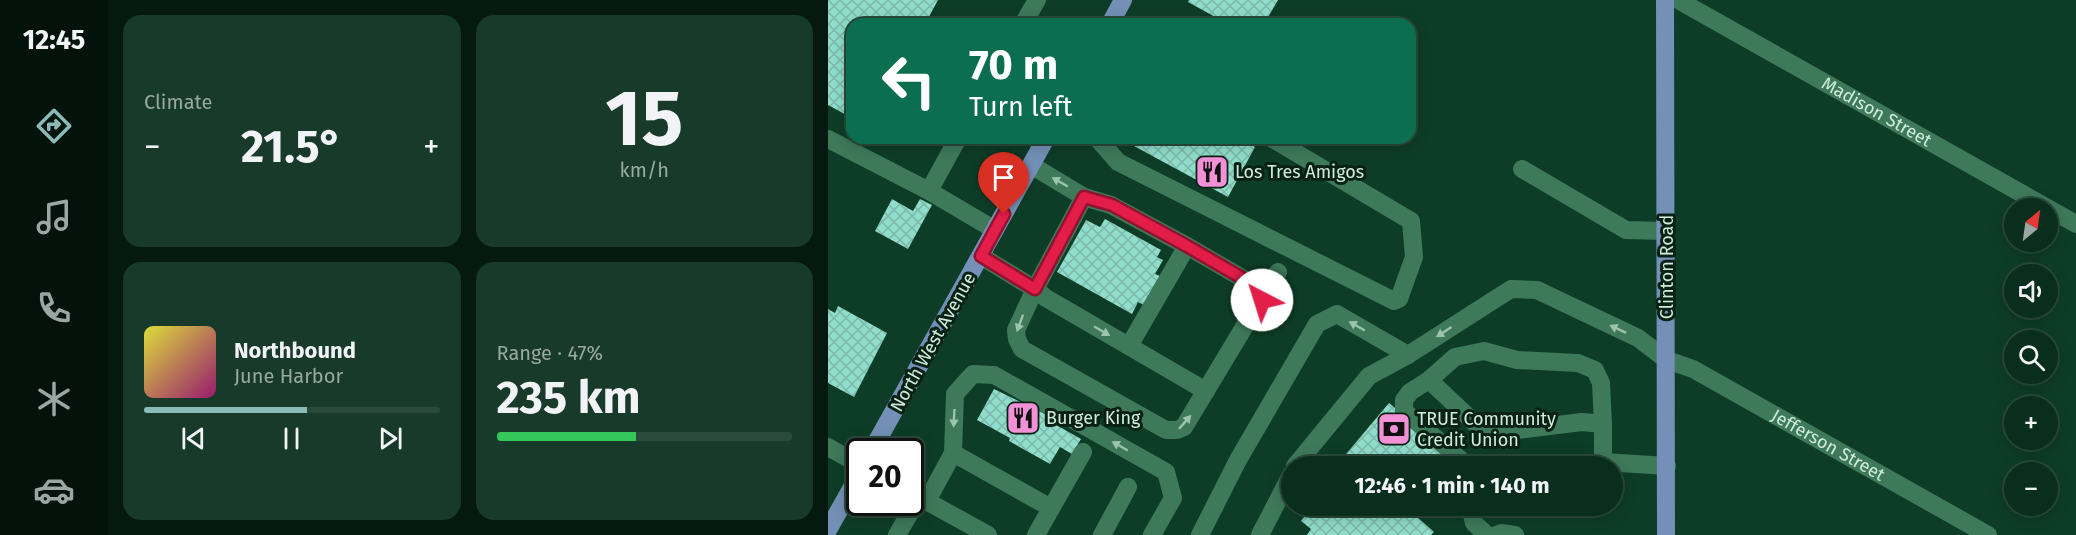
<!DOCTYPE html>
<meta charset="utf-8">
<style>
:root{--surface:#0a2e1d;--page:#183a2a;--text:#f1f3f6;--muted:#99a8a4;--line:#2a4a3b;--accent:#8bbbb9}
body{margin:0;font-family:"Fira Sans",sans-serif;background:var(--page);color:var(--text);height:100vh;display:flex;flex-direction:column;font-size:22px;white-space:nowrap}
*{box-sizing:border-box;margin:0}
p{font-size:20px;color:var(--muted)}
.icon{flex:none;width:33px;height:33px;fill:none;stroke:currentColor;stroke-width:2;stroke-linecap:round;stroke-linejoin:round}
.map{position:relative;flex:1;overflow:hidden}
.panel{display:flex;flex-direction:column;gap:15px;padding:15px;background:#061910;width:720px}
.panel>*{flex:none}
.guide{position:absolute;left:18px;top:18px;width:570px;height:126px;border-radius:18px;box-shadow:0 3px 15px #0003,0 0 0 2px var(--line);background:#0b6e4f;color:#fff;overflow:hidden}
.needle{width:39px;rotate:29deg}
.fabs{position:absolute;left:1176px;top:198px;display:grid;gap:12px}
.fabs a{display:grid;place-items:center;width:54px;height:54px;border-radius:50%;background:var(--surface);box-shadow:0 3px 15px #0003,0 0 0 2px var(--line);font-size:30px}
.speed{position:absolute;left:18px;top:438px;display:flex;gap:12px;font-size:30px;font-weight:700;text-align:center}
.speed>*{display:grid;place-content:center;width:78px;height:78px;border-radius:50%;background:var(--surface);box-shadow:0 3px 15px #0003,0 0 0 2px var(--line);line-height:1}
.speed .limit{border:3px solid #111;border-radius:9px;background:#fff;color:#111}
.pin{position:absolute;display:grid;place-items:center;width:51px;height:51px;color:#fff;margin:-62px -26px;border-radius:50% 50% 50% 0;rotate:-45deg;box-shadow:0 0 6px #0007}
.pin .icon{rotate:45deg}
.me{position:absolute;width:66px;margin:-33px;rotate:320deg;stroke-linejoin:round;filter:drop-shadow(0 0 4px #0008)}
.turn{display:flex;align-items:center;gap:21px;height:126px;padding:0 24px;font-size:27px}
.turn .icon{width:78px;height:78px;stroke-width:2.5}
.turn b{display:block;font-size:42px;line-height:51px}
.big{font-size:45px;font-weight:700;line-height:1.1}
.panel .widget{flex:1;display:flex;flex-direction:column;justify-content:center;gap:9px;min-width:0;padding:0 21px;border-radius:18px;background:var(--page)}
.panel .dial{align-items:center;gap:0}
.dial b{font-size:78px;line-height:1}
.song{display:flex;align-items:center;gap:18px}
.cover{width:72px;height:72px;border-radius:9px;background:linear-gradient(135deg,hsl(60 70% 55%),hsl(320 70% 35%))}
.played{height:6px;border-radius:3px;background:linear-gradient(90deg,var(--accent) 55%,var(--line) 55%)}
.keys{display:flex;justify-content:space-around;direction:ltr}
.heat{display:flex;justify-content:space-between;align-items:center;font-size:33px;direction:ltr}
.charge{height:9px;border-radius:4px;background:linear-gradient(90deg,#34c759 47%,var(--line) 0)}
.panel .tiles{flex:1;display:grid;gap:15px;grid-template-columns:repeat(2,1fr)}
.trip{position:absolute;left:453px;top:456px;width:342px;height:60px;border-radius:30px;background:var(--surface);box-shadow:0 3px 15px #0003,0 0 0 2px var(--line);font-weight:700;line-height:60px;text-align:center}
main{display:flex;flex:1;min-height:0}
.tabs{display:flex;flex-direction:column;width:108px;justify-content:space-around;align-items:center;background:#04120c;color:var(--muted)}
.tabs .icon{width:42px;height:42px}
.tabs .active{color:var(--accent)}
.tabs b{font-size:27px;color:var(--text)}
.map>svg:first-child{display:block}
.building{fill:url(#building-cross-hatch)}
.lines{fill:none;stroke-linecap:round;stroke-linejoin:round}
.minor{stroke:#3e795a;stroke-width:18}
.major{stroke:#7490b7;stroke-width:18}
.oneway{fill:#9cc4ad}
.route-casing{stroke:#92132f;stroke-width:15}
.route{stroke:#e11d48;stroke-width:10}
.labels{text-anchor:middle;dominant-baseline:central;stroke-width:6;stroke-linejoin:round;paint-order:stroke}
.street-label{font-size:18px;fill:#ceecda;stroke:#082114}
.poi-label{font-size:18px;fill:#ceecda;stroke:#082114;text-anchor:start}
</style>
<main>
<nav class="tabs">
<b>12:45</b>
<svg class="icon active" aria-label="directions" viewBox="0 0 24 24"><path d="M12 3l9 9-9 9-9-9zM9 14v-3h6M13 9l2 2-2 2"/></svg>
<svg class="icon" aria-label="music" viewBox="0 0 24 24"><path d="M9 18V5l10-2v13"/><circle cx="6" cy="18" r="3"/><circle cx="16" cy="16" r="3"/></svg>
<svg class="icon" aria-label="phone" viewBox="0 0 24 24"><path d="M5 4h4l2 5-3 2q2 4 5 5l2-3 5 2v4C11 20 4 13 5 4z"/></svg>
<svg class="icon" aria-label="climate" viewBox="0 0 24 24"><path d="M12 3v18M4 7l16 10M4 17L20 7"/></svg>
<svg class="icon" aria-label="car" viewBox="0 0 24 24"><path d="M5 17H2v-5l4-1 3-4h7l3 4 3 1v5h-3M9 17h6M6 11h13"/><circle cx="7" cy="17" r="2"/><circle cx="17" cy="17" r="2"/></svg>
</nav>
<section class="panel">
<div class="tiles">
<div class="widget"><p>Climate</p>
<div class="heat"><a>−</a><b class="big">21.5°</b><a>+</a></div>
</div>
<div class="widget dial"><b>15</b><p>km/h</p></div>
<div class="widget">
<div class="song"><i class="cover"></i><div><b>Northbound</b><p>June Harbor</p></div></div>
<div class="played"></div>
<div class="keys"><svg class="icon" aria-label="previous" viewBox="0 0 24 24"><path d="M18 5L8 12l10 7zM5 5v14"/></svg><svg class="icon" aria-label="pause" viewBox="0 0 24 24"><path d="M8 5v14M16 5v14"/></svg><svg class="icon" aria-label="next" viewBox="0 0 24 24"><path d="M6 5l10 7-10 7zM19 5v14"/></svg></div>
</div>
<div class="widget"><p>Range · 47%</p><b class="big">235 km</b><div class="charge"></div></div>
</div>
</section>
<div class="map">
<svg width="1248" height="535" viewBox="0 0 1248 535">
<defs>
<pattern id="building-cross-hatch" width="8" height="8" patternUnits="userSpaceOnUse" patternTransform="scale(1.5)"><rect width="8" height="8" fill="#90ddcc"/><path d="M0 0l8 8M0 8l8-8" fill="none" stroke="#7cb8a9"/></pattern>
</defs>
<rect width="100%" height="100%" fill="#0e3d27"/>
<!-- building -->
<path class="building" d="M0,0H110L97,24H24V118L0,105Z
M361,0H450L436,24H400L360,2Z
M300,138H411L427,147L400,197L306,146Z
M64,199L85,211L92,199L104,205L80,249L47,231Z
M277,219L333,250L329,257L335,260L327,274L332,276L316,305L310,302L304,314L229,272L258,220L272,227Z
M10,306L59,333L26,397L0,383V309L7,313Z
M166,389L225,418L223,422L253,439L244,454L232,447L222,464L181,441L182,438L149,420Z
M561,403L625,456L619,463L623,466H508Z
M485,506H596L588,516L606,532L603,535H479L483,529L473,521Z"/>
<g class="lines">
<!-- minor -->
<g class="minor">
<path id="s1" d="M850,0L1248,224"/>
<path d="M195,24L209,0"/>
<path d="M269,138L290,162L566,301L571,299L586,257L583,221L443,138"/>
<path d="M0,139L101,191L167,230"/>
<path d="M203,165L256,197L283,205L359,246L433,289L436,294L356,427L349,430H338L194,349L189,339L188,330L207,289L256,197"/>
<path d="M694,169L798,230L838,231"/>
<path d="M101,191L130,138"/>
<path d="M153,256L207,289L218,298L378,391"/>
<path d="M436,294L450,272"/>
<path d="M301,346L359,246"/>
<path d="M601,380L582,392L576,400V411L640,466"/>
<path d="M775,424L773,383L767,370L750,363L689,360L656,351L627,357L601,380L651,427L689,430L754,422L775,424V462"/>
<path d="M0,447L32,465"/>
<path d="M125,453L223,508"/>
<path id="s2" d="M467,466L541,376L580,355L683,289L709,290L810,338L839,360L865,369L1160,535"/>
<path d="M745,466L776,462L839,466"/>
<path d="M82,492L160,535"/>
<path d="M99,501L125,453L127,394L145,374L166,375L338,472L345,498L324,535"/>
<path d="M642,506L646,523L659,535"/>
<path d="M69,535L91,497"/>
<path d="M208,535L255,452"/>
<path d="M274,535L300,487"/>
<path d="M372,535L410,460L489,324L509,314L580,355"/>
<path d="M432,535L464,473"/>
<path d="M668,535L673,533L687,535"/>
</g>
<!-- major -->
<path class="major" d="M837,0L838,535
M282,24L295,0
M43,452L218,138
M0,530L32,473"/>
</g>
<!-- one-way arrows -->
<defs><path id="oneway-solid" d="M-6-.8H1V-3.2L6.5 0L1 3.2V.8H-6Z" transform="scale(1.5)"/></defs>
<g class="oneway">
<use href="#oneway-solid" transform="translate(232 182) rotate(-150)"/>
<use href="#oneway-solid" transform="translate(192 323) rotate(110)"/>
<use href="#oneway-solid" transform="translate(529 326) rotate(-150)"/>
<use href="#oneway-solid" transform="translate(790 329) rotate(-155)"/>
<use href="#oneway-solid" transform="translate(274 331) rotate(30)"/>
<use href="#oneway-solid" transform="translate(616 332) rotate(147)"/>
<use href="#oneway-solid" transform="translate(126 418) rotate(93)"/>
<use href="#oneway-solid" transform="translate(357 422) rotate(-49)"/>
<use href="#oneway-solid" transform="translate(292 446) rotate(-150)"/>
</g>
<g class="lines">
<!-- route casing -->
<g class="route-casing">
<path id="route" d="M176,214L153,256L207,289L256,197L284,205L359,246L433,289L436,294L434,300"/>
</g>
<!-- route -->
<use href="#route" class="route"/>
</g>
<!-- icons -->
<defs>
<g id="restaurant-square" transform="scale(1.725)"><rect x="-9" y="-9" width="18" height="18" rx="4" fill="#f391d6" stroke="#082114"/><path d="M-5-6h1v4h1v-4h1v4h1v-4h1v5L-1.5 .5V6h-2V.5L-5-1ZM5-6V6H3V1.5H1.5Q1.5-4 5-6Z" fill="#111"/></g>
<g id="bank-square" transform="scale(1.725)"><rect x="-9" y="-9" width="18" height="18" rx="4" fill="#f391d6" stroke="#082114"/><path d="M-6-4H6V4H-6ZM0-2.3a2.3 2.3 0 1 0 0 4.6a2.3 2.3 0 1 0 0-4.6Z" fill="#111"/></g>
</defs>
<g fill-rule="evenodd">
<use href="#restaurant-square" x="384" y="172"/>
<use href="#restaurant-square" x="195" y="418"/>
<use href="#bank-square" x="566" y="429"/>
</g>
<g class="labels">
<!-- street labels -->
<g class="street-label">
<text stroke="none"><textPath href="#s1" startOffset="228">Madison Street</textPath></text>
<text transform="translate(839 267) rotate(-90)">Clinton Road</text>
<text transform="translate(105 342) rotate(-61)">North West Avenue</text>
<text stroke="none"><textPath href="#s2" startOffset="640">Jefferson Street</textPath></text>
</g>
<!-- poi labels -->
<g class="poi-label">
<text x="407" y="172">Los Tres Amigos</text>
<text x="218" y="418">Burger King</text>
<text x="589" y="419">TRUE Community<tspan x="589" dy="21">Credit Union</tspan></text>
</g>
</g>
</svg>
<div class="fabs">
<a><svg class="needle" viewBox="-14 -14 28 28"><path d="M0-13l5 13h-10z" fill="#e53935"/><path d="M0 13l5-13h-10z" fill="#99a8a4"/></svg></a>
<a><svg class="icon" aria-label="sound" viewBox="0 0 24 24"><path d="M4 9h4l5-4v14l-5-4H4zM17 9q2 3 0 6"/></svg></a>
<a><svg class="icon" aria-label="search" viewBox="0 0 24 24"><circle cx="10" cy="10" r="6"/><path d="M15 15l6 6"/></svg></a>
<a>+</a>
<a>−</a>
</div>
<div class="speed"><div class="limit">20</div></div>
<div class="pin" style="left:176px;top:214px;background:#d93025"><svg class="icon" aria-label="arrive" viewBox="0 0 24 24"><path d="M6 21V4h12l-3 4 3 4H6"/></svg></div>
<svg class="me" style="left:434px;top:300px" viewBox="-20 -20 40 40"><circle r="19" fill="#fff"/><path d="M0-13L10 11 0 6-10 11z" fill="#e11d48"/></svg>
<div class="trip">12:46 · 1 min · 140 m</div>
<div class="guide">
<div class="turn"><svg class="icon" aria-label="left" viewBox="0 0 24 24"><path d="M17 20v-9H6M10 6l-5 5 5 5"/></svg><div><b>70 m</b>Turn left</div></div>
</div>
</div>
</main>
